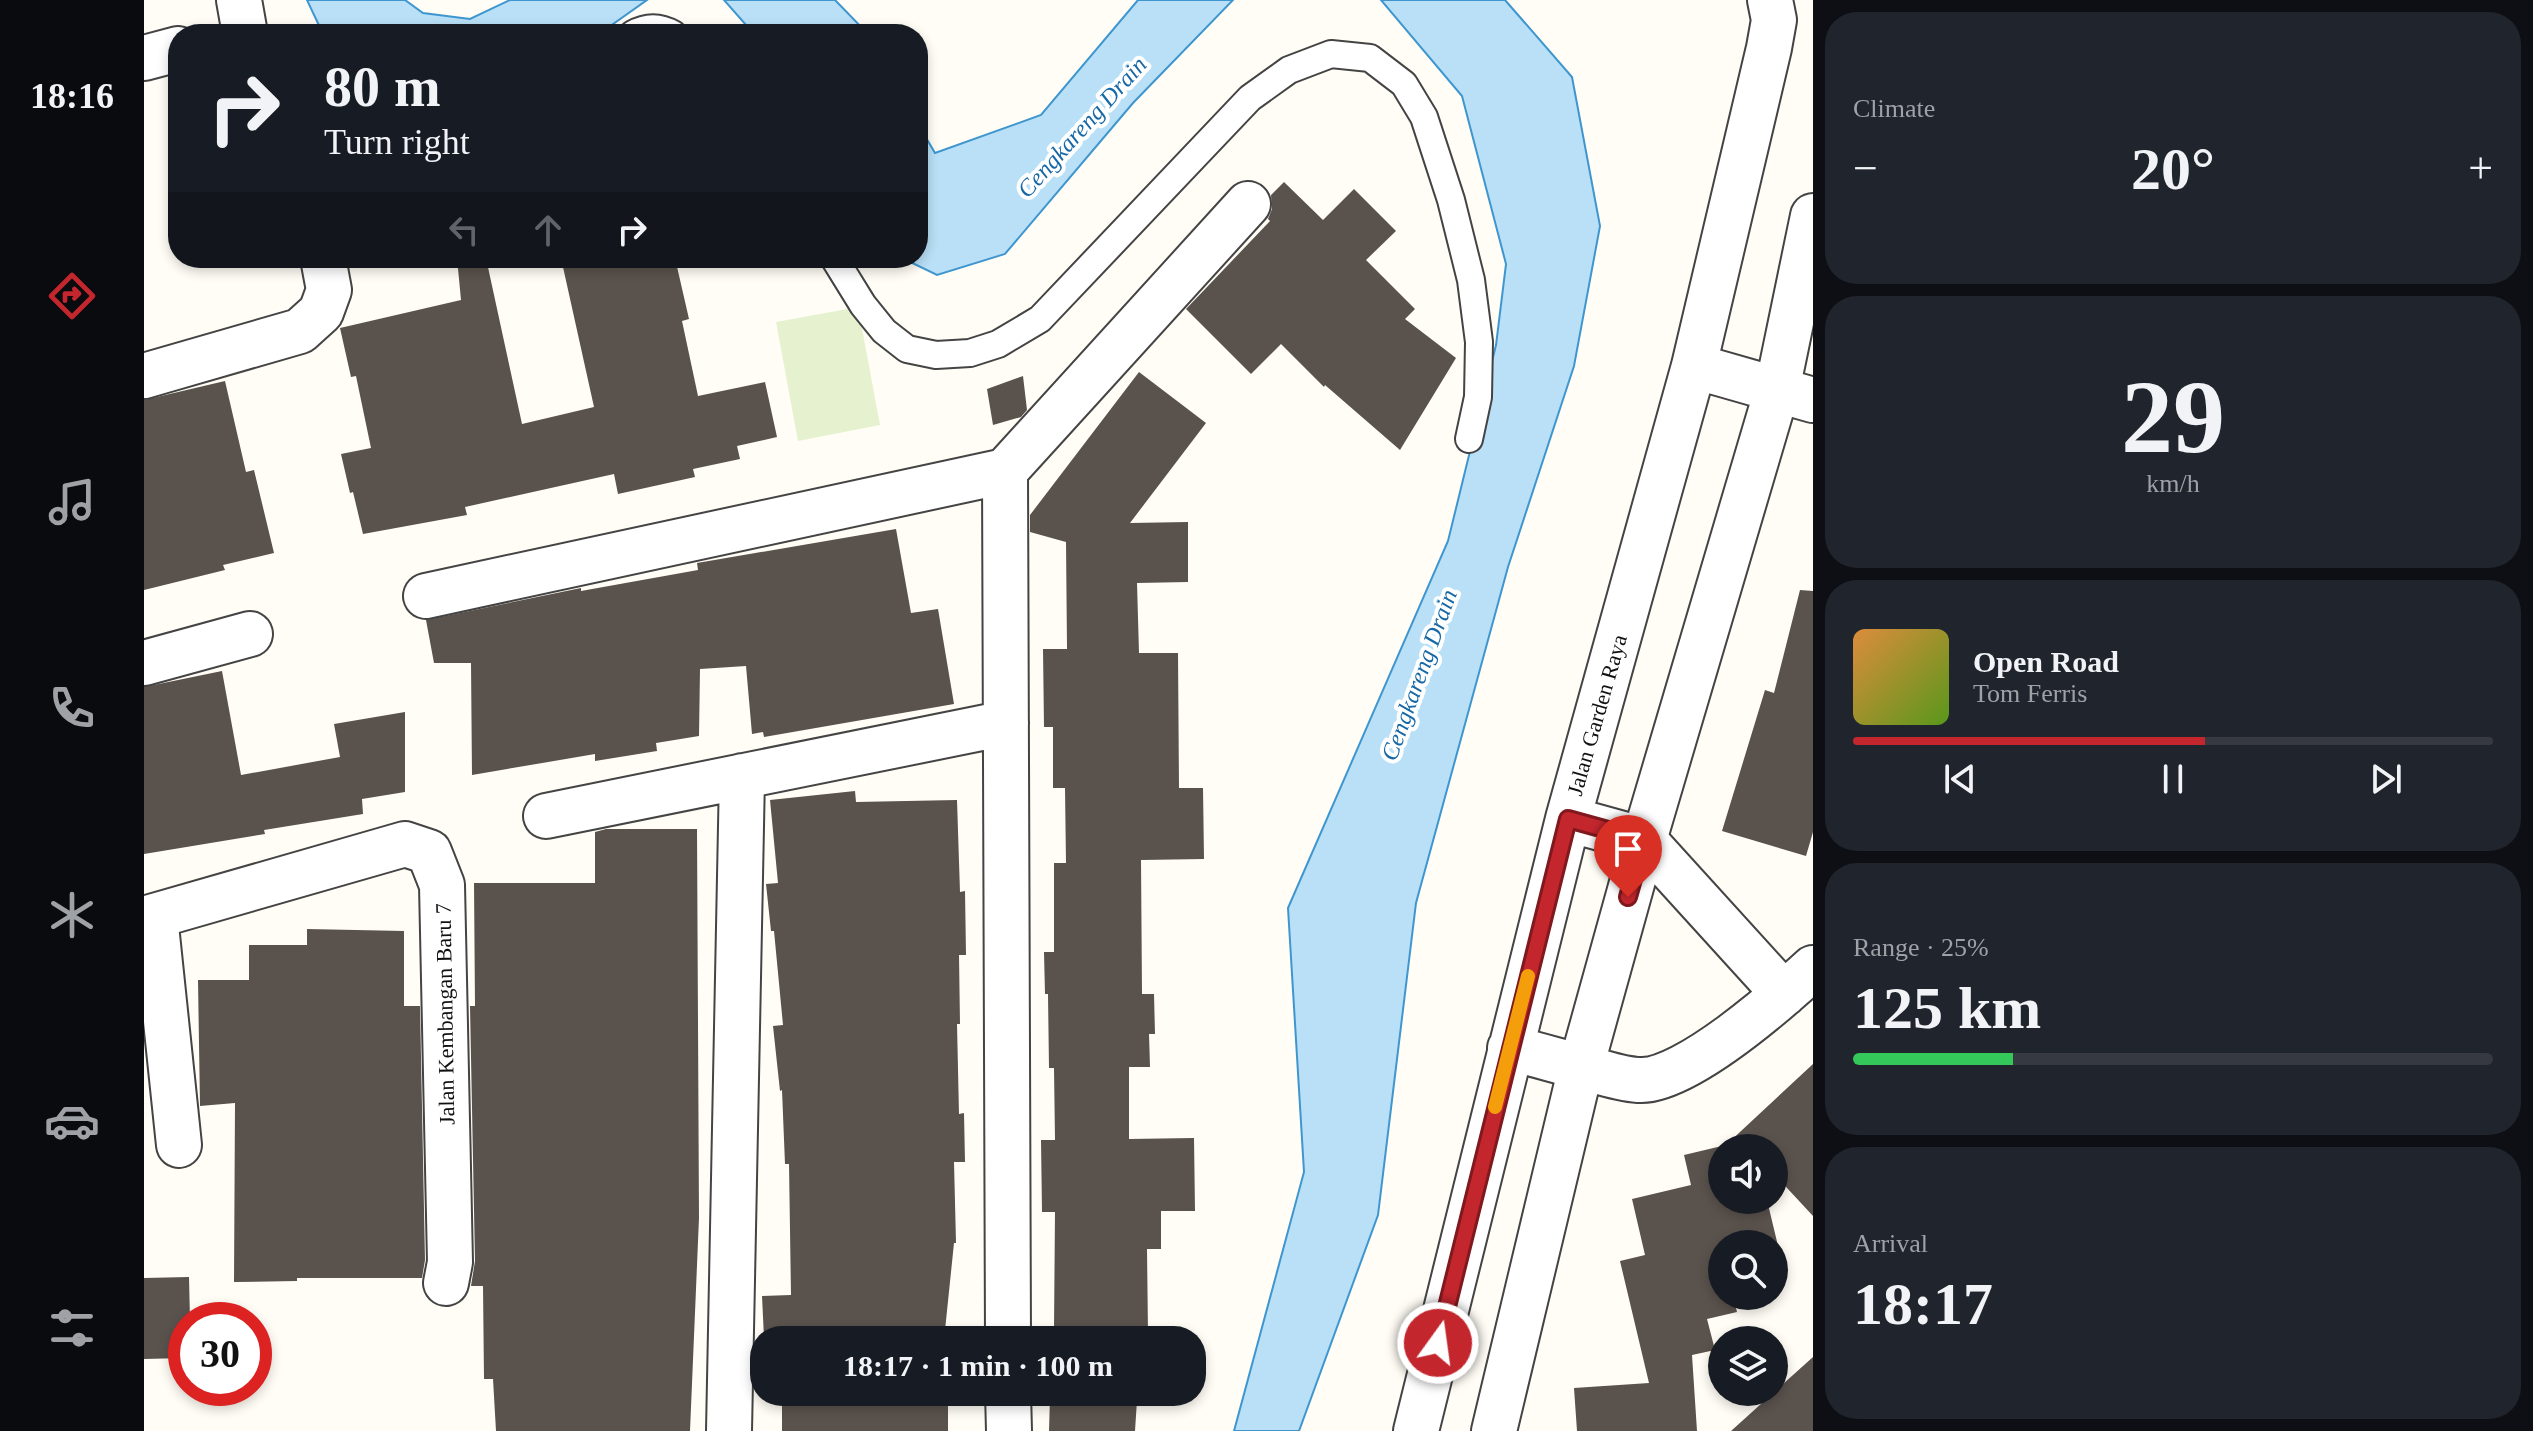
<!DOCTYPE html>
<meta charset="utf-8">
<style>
:root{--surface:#171b24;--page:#20242c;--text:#f1f3f6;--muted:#9ea1a6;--line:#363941;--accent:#c4262e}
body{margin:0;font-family:Georgia,serif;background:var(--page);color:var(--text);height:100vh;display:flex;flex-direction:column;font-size:30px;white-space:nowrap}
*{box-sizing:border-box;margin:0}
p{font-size:26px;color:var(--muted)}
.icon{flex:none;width:44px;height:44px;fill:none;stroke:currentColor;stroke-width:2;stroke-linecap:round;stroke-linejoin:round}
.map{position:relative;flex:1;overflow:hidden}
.details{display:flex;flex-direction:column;gap:12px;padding:12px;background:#0d0f14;width:720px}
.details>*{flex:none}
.hud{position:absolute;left:24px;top:24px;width:760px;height:244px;border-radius:32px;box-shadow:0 4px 12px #0003;background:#171b24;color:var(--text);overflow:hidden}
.controls{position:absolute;left:1564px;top:1134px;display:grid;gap:16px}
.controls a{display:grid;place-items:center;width:80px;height:80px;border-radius:50%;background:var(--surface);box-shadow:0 4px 12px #0003;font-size:40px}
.speed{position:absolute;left:24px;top:1302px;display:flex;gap:16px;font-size:40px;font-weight:700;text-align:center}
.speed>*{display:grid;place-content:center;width:104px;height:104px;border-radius:50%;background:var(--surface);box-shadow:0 4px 12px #0003;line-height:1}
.speed .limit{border:12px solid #d22;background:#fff;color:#111}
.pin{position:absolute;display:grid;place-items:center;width:68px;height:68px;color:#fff;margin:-82px -34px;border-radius:50% 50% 50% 0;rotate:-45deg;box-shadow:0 0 8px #0007}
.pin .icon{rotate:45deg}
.me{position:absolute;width:88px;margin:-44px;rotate:14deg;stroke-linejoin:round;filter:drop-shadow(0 0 6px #0008)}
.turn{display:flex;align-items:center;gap:28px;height:168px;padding:0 24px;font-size:36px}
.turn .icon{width:104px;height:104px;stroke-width:2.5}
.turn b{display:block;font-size:56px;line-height:68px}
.lanes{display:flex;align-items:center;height:76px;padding:0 24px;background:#0003;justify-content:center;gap:40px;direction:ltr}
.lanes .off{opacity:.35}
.big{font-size:60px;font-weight:600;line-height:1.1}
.details .widget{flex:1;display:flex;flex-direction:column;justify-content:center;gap:12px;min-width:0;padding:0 28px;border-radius:32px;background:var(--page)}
.details .dial{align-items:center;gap:0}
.dial b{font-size:104px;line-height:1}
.song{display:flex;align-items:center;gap:24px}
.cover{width:96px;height:96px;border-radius:12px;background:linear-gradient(135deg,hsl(30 70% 55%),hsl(90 70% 35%))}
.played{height:8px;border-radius:4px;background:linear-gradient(90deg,var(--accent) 55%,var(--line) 55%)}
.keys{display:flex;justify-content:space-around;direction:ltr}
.heat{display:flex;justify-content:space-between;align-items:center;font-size:44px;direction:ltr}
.charge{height:12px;border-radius:6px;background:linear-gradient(90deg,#34c759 25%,var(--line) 0)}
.trip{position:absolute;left:606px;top:1326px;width:456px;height:80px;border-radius:32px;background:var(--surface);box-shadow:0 4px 12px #0003;font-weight:600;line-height:80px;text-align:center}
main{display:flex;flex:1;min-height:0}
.menu{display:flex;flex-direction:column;width:144px;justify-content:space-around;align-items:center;background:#090b0e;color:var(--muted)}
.menu .icon{width:56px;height:56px}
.menu .active{color:var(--accent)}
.menu b{font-size:36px;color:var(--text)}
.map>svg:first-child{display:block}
.pitch{fill:#e6f2cf}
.water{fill:#b9e0f7;stroke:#3f96cf;stroke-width:2}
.building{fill:#5a524d}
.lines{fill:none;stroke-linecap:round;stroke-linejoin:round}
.lane-casing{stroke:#444;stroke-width:30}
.street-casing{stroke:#444;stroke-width:48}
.lane{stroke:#fff;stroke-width:26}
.street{stroke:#fff;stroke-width:44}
.route-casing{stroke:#7f191e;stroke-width:20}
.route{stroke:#c4262e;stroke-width:14}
.slow{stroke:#f59e0b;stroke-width:14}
.labels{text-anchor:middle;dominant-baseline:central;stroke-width:8;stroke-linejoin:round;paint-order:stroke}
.street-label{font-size:22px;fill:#111;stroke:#fff}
.water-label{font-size:24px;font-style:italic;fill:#1768a6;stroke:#fff}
</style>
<main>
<nav class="menu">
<b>18:16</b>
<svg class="icon active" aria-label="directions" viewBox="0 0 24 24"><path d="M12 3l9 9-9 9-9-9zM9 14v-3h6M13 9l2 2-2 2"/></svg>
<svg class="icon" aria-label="music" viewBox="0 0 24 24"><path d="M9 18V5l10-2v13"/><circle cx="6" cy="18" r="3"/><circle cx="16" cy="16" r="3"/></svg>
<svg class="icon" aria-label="phone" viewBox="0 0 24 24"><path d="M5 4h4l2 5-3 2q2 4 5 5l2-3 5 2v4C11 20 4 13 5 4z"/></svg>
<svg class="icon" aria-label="climate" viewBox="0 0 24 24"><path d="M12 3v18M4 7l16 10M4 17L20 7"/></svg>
<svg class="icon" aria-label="car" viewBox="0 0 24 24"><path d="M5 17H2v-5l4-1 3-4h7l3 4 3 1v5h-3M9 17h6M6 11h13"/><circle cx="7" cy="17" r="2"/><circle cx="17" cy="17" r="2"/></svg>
<svg class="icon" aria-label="filters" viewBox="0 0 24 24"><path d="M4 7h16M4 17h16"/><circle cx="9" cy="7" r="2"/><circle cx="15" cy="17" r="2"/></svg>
</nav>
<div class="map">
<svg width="1669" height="1431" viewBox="0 0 1669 1431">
<rect width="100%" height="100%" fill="#fffdf5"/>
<!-- pitch -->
<path class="pitch" d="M714,307L736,425L654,441L632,322Z"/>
<!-- water -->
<path class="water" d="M163,0H261L279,13L326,19L366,0H503L455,34H179Z
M580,0H691L724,34H610Z
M994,0H1089L989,103L861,254L793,275L758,258H774V124L791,153L897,115Z
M1237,0H1361L1428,77L1456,226L1430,366L1364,567L1272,903L1234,1215L1155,1431H1090L1160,1172L1144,908L1304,541L1352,345L1362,264L1318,96Z"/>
<!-- building -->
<path class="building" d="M1140,182L1179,220L1210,189L1252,231L1222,260L1271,309L1261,319L1312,358L1256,450L1181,385L1180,387L1137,344L1107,374L1042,309L1126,221L1124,219L1128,209L1127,195Z
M313,258H342L378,424L450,407L417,258H531L545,319L538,321L554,396L621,382L633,437L593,446L596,459L549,469L551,477L474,494L470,474L321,507L323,515L219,534L209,492L206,493L197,454L227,448L212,376L207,377L196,328L317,300Z
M995,372L1062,423L986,523L1044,522V582L993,583L995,653H1034L1035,788H1059L1060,859L997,860L998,994H1010L1011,1034H1005L1006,1067H985V1139L1050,1138L1051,1211H1017V1249H1003L1004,1333H1010V1340H901V1330H910L911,1212H898L897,1140H911L910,1068H905L904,994H901L900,952H910V863H922L921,788H909V727H900L899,649H923L922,542L886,532V515Z
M879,376L883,410L877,417L849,425L843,389Z
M81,381L102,472L110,470L130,553L79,565L81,570L0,590V400Z
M752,529L767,613L794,609L810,704L620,737L619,732L608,734L602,666L556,669L555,736L512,743L513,751L451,761V754L328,775L327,663H290L282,620L437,588V591L554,570L553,563Z
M1656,590L1669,591V832L1662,856L1578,831L1621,690L1630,693Z
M78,671L97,775L196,757L190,724L261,712V792L218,799L219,814L120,830L121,834L0,854V687Z
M711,791L712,802L813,800L816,892L821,891L822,955H815L816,1024H813L815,1114L820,1113L821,1162H810L812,1243H810L800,1340H638V1337L620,1338L618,1296L647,1295L645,1164H641L638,1090L636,1091L629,1026L639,1025L630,931H627L622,884L634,883L626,800Z
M462,829H553L555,1218L546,1431H352L349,1379H340L339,1286H327L331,1261L326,1006H331L330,883H451V832Z
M163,929L260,931V1006H276L281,1260L278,1278H153V1281L90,1282L91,1103L56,1106L54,980H105V945H163Z
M1669,1064V1216L1630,1174V1148H1578V1200H1623L1635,1250L1630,1251V1244H1578V1296H1589L1593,1312L1563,1319L1571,1350L1548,1355L1553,1431H1433L1430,1388L1505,1383L1476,1261L1501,1255L1488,1199L1547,1185L1540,1155L1582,1145Z
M45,1277L46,1320H42V1358L0,1359V1278Z
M1669,1357V1431H1587Z
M638,1392H804V1431H638Z
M899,1392H1008V1401L993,1400L991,1431H905L906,1397H899Z"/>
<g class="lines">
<!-- lane casing -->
<g class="lane-casing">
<path id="lane" d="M489,34C503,26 515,26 529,34
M690,258L719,305L740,331L763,349L792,355L826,353L854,344L896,319L1106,98L1145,70L1187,54L1226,58L1260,84L1280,117L1307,200L1327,280L1335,342L1334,397L1325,439"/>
</g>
<!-- street casing -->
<g class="street-casing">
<path id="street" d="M95,0L101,34
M0,58L34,49
M1550,366L1669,400
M0,376L156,331L177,312L185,290L179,258
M861,471L864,1340
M282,596L861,471L1104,204
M0,663L106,634
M402,816L862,723
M1424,819L1500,840L1640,994
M11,916L35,1145
M0,919L261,844L285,852L298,885L306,1262L302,1283
M1366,1048C1394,1055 1421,1063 1449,1070C1464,1074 1481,1080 1497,1080C1542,1081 1635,999 1669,968
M864,1392L865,1431
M585,1431L598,776
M1272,1431L1424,819L1550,366L1625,48L1630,20L1626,0
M1350,1431L1437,1067L1500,840L1633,390L1669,216"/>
</g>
<!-- lane -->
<use href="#lane" class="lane"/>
<!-- street -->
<use href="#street" class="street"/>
</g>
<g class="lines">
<!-- route casing -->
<g class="route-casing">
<path id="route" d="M1294,1343L1424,819L1500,840L1484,897"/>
</g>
<!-- route -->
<use href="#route" class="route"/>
<!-- slow -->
<path class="slow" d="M1351,1107L1384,976"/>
</g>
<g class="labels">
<!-- street labels -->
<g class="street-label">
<text transform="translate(1453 715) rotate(-74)">Jalan Garden Raya</text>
<text transform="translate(301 1014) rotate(-91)">Jalan Kembangan Baru 7</text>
</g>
<!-- water labels -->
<g class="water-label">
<text transform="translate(938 127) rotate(-48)">Cengkareng Drain</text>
<text transform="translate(1275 675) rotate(-70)">Cengkareng Drain</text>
</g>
</g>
</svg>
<div class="controls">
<a><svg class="icon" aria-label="sound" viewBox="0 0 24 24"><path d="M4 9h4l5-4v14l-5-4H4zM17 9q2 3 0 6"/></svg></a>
<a><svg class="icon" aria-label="search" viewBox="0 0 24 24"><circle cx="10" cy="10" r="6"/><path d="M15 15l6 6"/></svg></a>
<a><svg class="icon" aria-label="layers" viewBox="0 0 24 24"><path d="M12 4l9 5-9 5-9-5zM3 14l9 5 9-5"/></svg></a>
</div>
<div class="speed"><div class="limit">30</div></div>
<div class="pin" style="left:1484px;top:897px;background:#d93025"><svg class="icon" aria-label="arrive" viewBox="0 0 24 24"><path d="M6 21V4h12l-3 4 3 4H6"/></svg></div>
<svg class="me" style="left:1294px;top:1343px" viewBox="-20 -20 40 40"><circle r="17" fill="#c4262e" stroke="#fff" stroke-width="3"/><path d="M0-11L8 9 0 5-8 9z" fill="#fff"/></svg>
<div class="trip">18:17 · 1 min · 100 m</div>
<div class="hud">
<div class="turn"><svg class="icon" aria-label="right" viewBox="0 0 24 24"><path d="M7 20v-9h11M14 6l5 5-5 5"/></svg><div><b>80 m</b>Turn right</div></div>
<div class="lanes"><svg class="icon off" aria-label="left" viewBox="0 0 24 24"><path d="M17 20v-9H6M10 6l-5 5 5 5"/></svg><svg class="icon off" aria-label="ahead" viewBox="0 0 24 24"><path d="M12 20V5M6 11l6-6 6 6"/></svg><svg class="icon" aria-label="right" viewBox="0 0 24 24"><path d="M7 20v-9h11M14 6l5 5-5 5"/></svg></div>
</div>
</div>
<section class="details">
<div class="widget"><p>Climate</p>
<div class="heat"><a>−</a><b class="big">20°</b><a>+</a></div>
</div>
<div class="widget dial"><b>29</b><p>km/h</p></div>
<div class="widget">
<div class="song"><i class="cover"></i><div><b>Open Road</b><p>Tom Ferris</p></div></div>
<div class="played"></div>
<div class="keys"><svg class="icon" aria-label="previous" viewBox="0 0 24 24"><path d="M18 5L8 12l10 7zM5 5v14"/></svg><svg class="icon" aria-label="pause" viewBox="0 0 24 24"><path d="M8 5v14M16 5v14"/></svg><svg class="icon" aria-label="next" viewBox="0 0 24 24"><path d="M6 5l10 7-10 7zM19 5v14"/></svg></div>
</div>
<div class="widget"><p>Range · 25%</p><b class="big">125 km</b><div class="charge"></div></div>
<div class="widget"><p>Arrival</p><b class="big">18:17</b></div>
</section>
</main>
